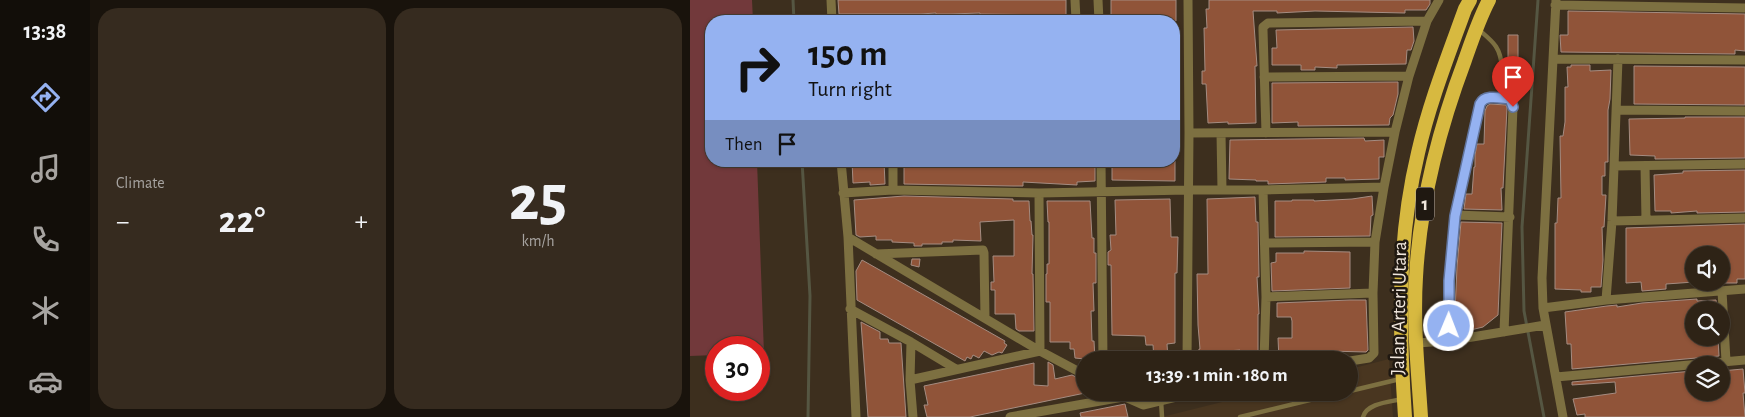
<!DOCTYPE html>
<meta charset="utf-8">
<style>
:root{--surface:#2e2316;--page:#362b1f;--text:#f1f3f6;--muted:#a7a4a1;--line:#494035;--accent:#95b2f1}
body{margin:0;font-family:"Alegreya Sans",sans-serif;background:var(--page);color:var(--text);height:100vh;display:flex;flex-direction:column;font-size:19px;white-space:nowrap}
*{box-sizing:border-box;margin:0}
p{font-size:16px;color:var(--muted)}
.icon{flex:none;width:28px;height:28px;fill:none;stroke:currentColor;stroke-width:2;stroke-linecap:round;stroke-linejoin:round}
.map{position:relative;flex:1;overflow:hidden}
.side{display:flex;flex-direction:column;gap:8px;padding:8px;background:#19130c;width:600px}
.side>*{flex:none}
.hud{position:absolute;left:15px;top:15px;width:475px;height:152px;border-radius:20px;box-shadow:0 1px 4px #0004,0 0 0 1px var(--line);background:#95b2f1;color:#111;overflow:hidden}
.buttons{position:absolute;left:995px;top:246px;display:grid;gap:10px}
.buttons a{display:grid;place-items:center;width:45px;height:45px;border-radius:50%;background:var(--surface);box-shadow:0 1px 4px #0004,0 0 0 1px var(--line);font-size:25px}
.speed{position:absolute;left:15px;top:336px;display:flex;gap:10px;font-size:25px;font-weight:700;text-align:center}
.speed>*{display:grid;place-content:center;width:65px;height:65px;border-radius:50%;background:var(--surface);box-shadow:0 1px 4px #0004,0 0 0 1px var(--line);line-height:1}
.speed .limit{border:8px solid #d22;background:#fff;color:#111}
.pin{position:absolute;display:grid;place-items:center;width:42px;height:42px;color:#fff;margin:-51px -21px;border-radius:50% 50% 50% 0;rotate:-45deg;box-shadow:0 0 5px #0007}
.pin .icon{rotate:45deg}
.me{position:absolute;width:55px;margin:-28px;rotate:1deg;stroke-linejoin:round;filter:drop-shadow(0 0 4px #0008)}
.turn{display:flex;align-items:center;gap:18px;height:105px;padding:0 20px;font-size:22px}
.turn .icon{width:65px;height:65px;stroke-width:2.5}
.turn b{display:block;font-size:35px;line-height:42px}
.then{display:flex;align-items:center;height:48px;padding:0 20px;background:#0003;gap:10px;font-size:19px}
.big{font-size:38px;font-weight:700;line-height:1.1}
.side .widget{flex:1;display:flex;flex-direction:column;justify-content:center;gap:8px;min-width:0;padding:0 18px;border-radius:20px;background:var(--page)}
.side .dial{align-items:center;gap:0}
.dial b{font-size:65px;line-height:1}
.heat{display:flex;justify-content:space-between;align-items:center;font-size:28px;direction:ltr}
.side .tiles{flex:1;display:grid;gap:8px;grid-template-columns:repeat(2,1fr)}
.trip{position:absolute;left:386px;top:351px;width:282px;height:50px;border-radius:25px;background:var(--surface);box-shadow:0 1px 4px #0004,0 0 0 1px var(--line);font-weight:700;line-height:50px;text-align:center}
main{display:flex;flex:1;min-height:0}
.tab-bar{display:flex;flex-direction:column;width:90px;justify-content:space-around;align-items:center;background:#120e09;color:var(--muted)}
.tab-bar .icon{width:35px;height:35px}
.tab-bar .selected{color:var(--accent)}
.tab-bar b{font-size:22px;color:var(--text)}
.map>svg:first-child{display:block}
.built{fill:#493620}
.green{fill:#72393b}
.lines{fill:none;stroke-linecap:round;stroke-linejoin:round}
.stream{stroke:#555642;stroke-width:3}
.building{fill:#905439;stroke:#a58c81}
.service{stroke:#7d7041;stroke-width:4.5}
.minor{stroke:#7d7041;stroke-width:9}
.trunk{stroke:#d7b940;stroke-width:14}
.route-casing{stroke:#61749d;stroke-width:12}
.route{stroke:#95b2f1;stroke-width:9}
.labels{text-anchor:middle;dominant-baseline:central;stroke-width:5;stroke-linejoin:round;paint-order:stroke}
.shield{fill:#1f1811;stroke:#b1a89f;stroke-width:1}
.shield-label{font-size:19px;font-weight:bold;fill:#f0e6dc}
.street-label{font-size:20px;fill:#f0e6dc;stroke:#1f1811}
</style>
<main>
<nav class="tab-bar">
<b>13:38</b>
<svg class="icon selected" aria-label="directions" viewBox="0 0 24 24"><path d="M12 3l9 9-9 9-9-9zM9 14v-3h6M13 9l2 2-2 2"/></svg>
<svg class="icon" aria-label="music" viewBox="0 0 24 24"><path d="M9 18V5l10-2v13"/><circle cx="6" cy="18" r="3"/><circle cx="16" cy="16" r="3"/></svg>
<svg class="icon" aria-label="phone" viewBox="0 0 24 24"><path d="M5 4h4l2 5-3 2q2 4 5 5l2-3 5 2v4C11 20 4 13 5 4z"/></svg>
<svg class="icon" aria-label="climate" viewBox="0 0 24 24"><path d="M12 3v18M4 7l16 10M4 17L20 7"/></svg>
<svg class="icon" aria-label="car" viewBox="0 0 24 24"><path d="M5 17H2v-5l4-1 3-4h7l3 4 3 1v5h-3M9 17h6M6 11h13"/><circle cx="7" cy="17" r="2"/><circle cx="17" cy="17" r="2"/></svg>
</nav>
<section class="side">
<div class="tiles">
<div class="widget"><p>Climate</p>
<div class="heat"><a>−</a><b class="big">22°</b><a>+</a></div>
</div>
<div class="widget dial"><b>25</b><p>km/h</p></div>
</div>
</section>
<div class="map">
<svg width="1055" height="417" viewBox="0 0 1055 417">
<rect width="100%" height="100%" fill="#3d2f1e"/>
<!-- built -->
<path class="built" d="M699,359L703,417H472L568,393L660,392V369Z"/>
<!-- green -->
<path class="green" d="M0,0H62L63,21H21V161H67L74,354H69V348H26V355L0,356Z"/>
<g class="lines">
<!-- stream -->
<path class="stream" d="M103,0L104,21
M848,0L832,227L834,311L854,417
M112,161L120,296L118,417"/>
</g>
<!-- building -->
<path class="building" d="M148,0H376V15L290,14V13L260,14H246V13L230,14H149Z
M421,0H486V21H450V17L421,16Z
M519,0H740V4L736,10H715V13L625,11L587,13V11H563L567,66H565L566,123L538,124V122L518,123L516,84H512V71H515L514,28H517L516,9H519Z
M878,11L1055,14V51L1045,50V54L871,52L870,35H878Z
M723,27L724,41L721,50H717L716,64L647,65V68L625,67V70H611V65H582V48H587L586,30Z
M818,35H828V70H818Z
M881,65H900V71L921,70L920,99L918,110V162H915V176H912V195H916L914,227H912L913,260L911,287H901V292H891V290L865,289V223H867L868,198H871L870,136H873L875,122V87H878L877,67H881Z
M944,66L1055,67V105L944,104Z
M708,82V94L703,115L700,118L699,125L608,126V122L582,123V83Z
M800,104L816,105L817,108L813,188H811L812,210L774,209L776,194H782L784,167H785V155L787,144H794L795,111L797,106Z
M995,117H1055V158L965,159V156L940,155L939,119L995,118Z
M674,138L675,141L694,140V157H689V179L655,180V178H636V182L578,184V181H566V180L539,179L540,140Z
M162,161H194L195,184L180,185V182L163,183Z
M232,161H283V164L300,165V161H331V163H348L405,161V181L387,182V185L333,182V186H323L214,184V163L232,164Z
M422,161H485V181L422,180Z
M1055,170V212L1007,213V211L981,213V211H965L964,175L993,173V171Z
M214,196L323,199V201H339L340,221H341L342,235H343L342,274H343L344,331H329L326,329L325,314H305V290H301V282H304L303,256H324V220L290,222L291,241L263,240V242H252V244H232V246H224V243L202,242V240H186V236L170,237L166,235L164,200Z
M682,196L683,215L681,216L680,236L585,237V201H602V200H624V201L662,199Z
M565,197L566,222H568L569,277H567L569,314H568V360H550V350L524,352L525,360H508L509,349H510L508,325L507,274H518L517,199Z
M480,199L481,237H488L487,273H485V343L477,344L478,359H464L463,345H456L455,336L422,335L421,265H418V252L421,250L420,235H426L425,200Z
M357,201H400L402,238H404V253H406V283H403L404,311H401L402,341H404L405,360L385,358L384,349H380V342H360V302H356V274H357V264H359V222H358Z
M771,222L812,223L808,315L793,327L764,334L767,267Z
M1055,224V279H1047V283H1032L1031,255H1004V282L976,284V289L952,291L951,282L936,283V228Z
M614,251L660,252V288L582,291L581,263L586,262V253H614Z
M222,259H230L229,267L221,265Z
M172,260L315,341L314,343L317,345L312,353L309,352L302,355L294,351L289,358L283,355L281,359L277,357L275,361L167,300L166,271Z
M1007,299V301L1026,300L1027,310H1004V338H1028L1029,356L882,369L881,344H877L875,312L917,306L927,305V307L952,303Z
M660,300H676L678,350L676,352L638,351V354H625V359L589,360L588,338H602V321L601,317H587V303Z
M171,322L190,332V339H198L199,343H211L216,417H178Z
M447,351V360H424V352Z
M358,362L363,365L365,379L382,375L394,381L395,393L280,417H237L234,405H238L234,386L344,363V385L358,386Z
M1053,369L1055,393H1053L1055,417H895V414L887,415L883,399L926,393L925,382L882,385V382L1003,371L1004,392H1031V390H1033L1031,371Z
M435,404L438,417H391L390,413Z"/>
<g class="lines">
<!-- service -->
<path class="service" d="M788,29C803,42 810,46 812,67
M660,391L710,379
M471,400L472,417
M550,417L653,392
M673,417C677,403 700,402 712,399"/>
<!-- minor -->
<path class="minor" d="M141,0L142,21
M385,0L386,20
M408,0L409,21
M866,0L852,278L853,308L873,417
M865,5L1055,8
M142,20L409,21
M864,59L1055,60
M574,77L719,76
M926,110L1055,111
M499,133L705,132
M531,133L532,190
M576,133L573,30V27L578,23L737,21
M151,161L158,237L166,417
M411,161L413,360
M924,166L1055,164
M955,166L956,220
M203,190V161
M573,190L576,297L574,360
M153,193L203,190L349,193L498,190H573L694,187
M765,215L820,217
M922,221L1055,218
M158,237L350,351L395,375
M575,243L685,242
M186,254L293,250L294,253L295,318
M1032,291L1036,361
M576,297L683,293
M916,300L922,221L928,59
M853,308L916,300L1055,289
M160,309L221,342L266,369
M758,341L759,281L765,215L790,104C796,94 809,99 820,99L823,107L814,332
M221,342L220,380L223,417
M726,343L758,341L855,325
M497,360L499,133L498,0
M660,361L679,358L684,353L683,293L685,242L694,187L705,132L719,76L737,21L749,0
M866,377L1055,360
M220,380L350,351L349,193
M428,394L453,405L507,392
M320,417L433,397"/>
<!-- trunk -->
<path class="trunk" d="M715,417C709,329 707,240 728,153C739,104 758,56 775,9L780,0
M731,417C728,370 723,324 726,277C730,203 749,129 775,60C782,40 789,19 799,0"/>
</g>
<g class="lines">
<!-- route casing -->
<g class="route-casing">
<path id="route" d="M759,326V281L765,216L790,104C795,94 809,98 820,99L823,107"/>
</g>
<!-- route -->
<use href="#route" class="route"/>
</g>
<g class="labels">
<!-- shield labels -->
<rect class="shield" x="726" y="187.5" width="18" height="33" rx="4"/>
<g class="shield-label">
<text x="735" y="204">1</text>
</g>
<!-- street labels -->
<g class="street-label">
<text transform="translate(709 308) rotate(-89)">Jalan Arteri Utara</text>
</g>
</g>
</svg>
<div class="buttons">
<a><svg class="icon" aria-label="sound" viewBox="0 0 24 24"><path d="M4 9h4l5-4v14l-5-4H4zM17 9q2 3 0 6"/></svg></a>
<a><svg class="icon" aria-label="search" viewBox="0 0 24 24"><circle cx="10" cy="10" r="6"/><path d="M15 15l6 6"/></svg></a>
<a><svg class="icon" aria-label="layers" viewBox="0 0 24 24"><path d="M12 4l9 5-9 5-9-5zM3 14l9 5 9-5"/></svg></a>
</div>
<div class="speed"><div class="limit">30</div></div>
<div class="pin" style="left:823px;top:107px;background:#d93025"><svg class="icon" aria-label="arrive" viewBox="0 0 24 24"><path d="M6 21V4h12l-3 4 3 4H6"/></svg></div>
<svg class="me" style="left:759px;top:326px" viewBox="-20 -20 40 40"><circle r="17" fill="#95b2f1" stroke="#fff" stroke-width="3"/><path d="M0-11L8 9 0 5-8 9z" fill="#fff"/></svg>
<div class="trip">13:39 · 1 min · 180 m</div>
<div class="hud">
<div class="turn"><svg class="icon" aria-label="right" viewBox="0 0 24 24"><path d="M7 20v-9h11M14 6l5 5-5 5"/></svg><div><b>150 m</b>Turn right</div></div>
<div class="then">Then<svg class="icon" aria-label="arrive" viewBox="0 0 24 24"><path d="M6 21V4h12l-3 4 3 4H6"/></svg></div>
</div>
</div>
</main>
